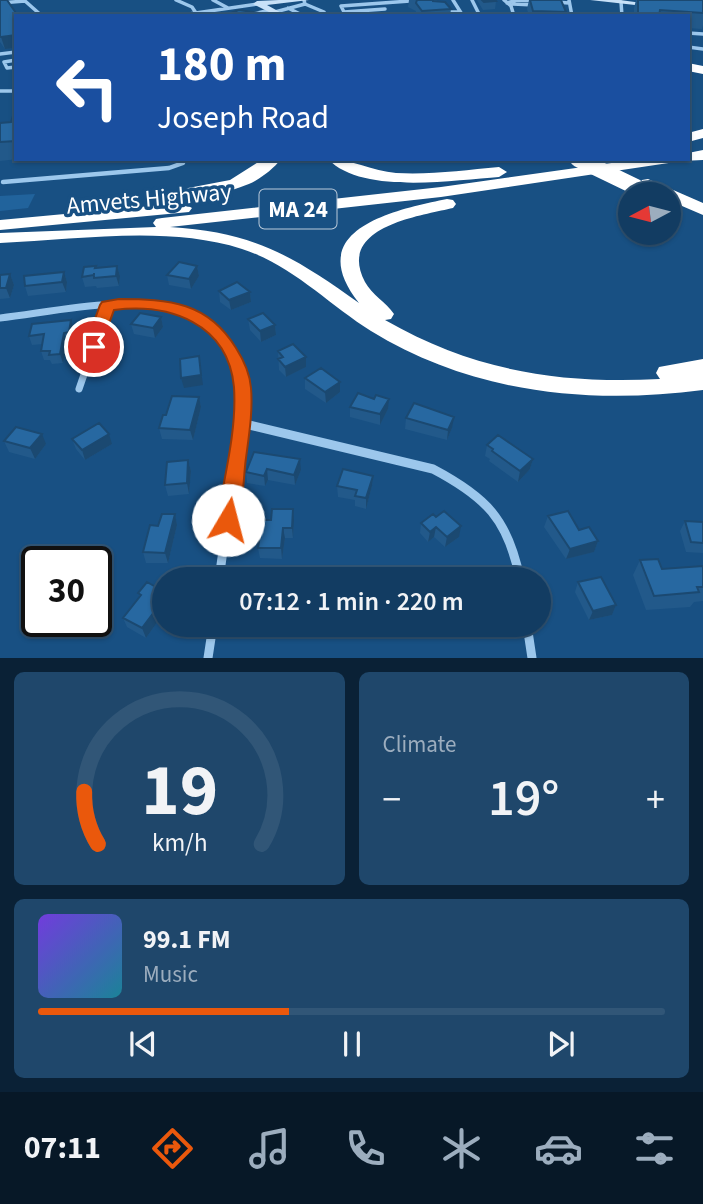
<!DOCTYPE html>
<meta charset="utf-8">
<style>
:root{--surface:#123c62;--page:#1f476b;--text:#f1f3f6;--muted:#9cadbe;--line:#315677;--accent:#ea580c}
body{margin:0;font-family:"Source Sans 3",sans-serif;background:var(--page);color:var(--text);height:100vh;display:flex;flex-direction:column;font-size:26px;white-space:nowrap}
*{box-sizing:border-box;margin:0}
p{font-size:23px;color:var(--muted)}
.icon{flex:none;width:38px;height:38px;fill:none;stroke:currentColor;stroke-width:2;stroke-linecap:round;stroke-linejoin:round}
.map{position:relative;height:658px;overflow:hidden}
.side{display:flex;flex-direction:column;gap:14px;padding:14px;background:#0a2136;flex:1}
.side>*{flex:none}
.guide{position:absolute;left:14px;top:14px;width:676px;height:147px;border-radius:0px;box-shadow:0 2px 5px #0004,0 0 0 2px var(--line);background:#1a4fa0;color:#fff;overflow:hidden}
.needle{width:46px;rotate:263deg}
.controls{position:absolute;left:618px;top:182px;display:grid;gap:14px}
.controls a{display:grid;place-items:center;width:63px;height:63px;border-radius:50%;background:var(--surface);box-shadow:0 2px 5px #0004,0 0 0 2px var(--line);font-size:35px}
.speed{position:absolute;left:21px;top:546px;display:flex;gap:14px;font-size:35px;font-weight:700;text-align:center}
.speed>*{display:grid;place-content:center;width:91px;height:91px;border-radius:50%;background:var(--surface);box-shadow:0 2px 5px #0004,0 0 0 2px var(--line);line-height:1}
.speed .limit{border:4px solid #111;border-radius:10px;background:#fff;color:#111}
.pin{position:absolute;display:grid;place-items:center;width:60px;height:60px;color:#fff;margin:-30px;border:4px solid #fff;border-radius:50%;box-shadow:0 2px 7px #0007}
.me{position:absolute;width:77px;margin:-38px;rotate:8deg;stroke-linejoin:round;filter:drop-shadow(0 0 5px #0008)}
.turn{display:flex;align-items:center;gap:24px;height:147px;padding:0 28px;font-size:32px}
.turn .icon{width:91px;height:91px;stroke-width:2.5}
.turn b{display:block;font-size:49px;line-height:60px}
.big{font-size:52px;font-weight:600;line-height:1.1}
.side .tile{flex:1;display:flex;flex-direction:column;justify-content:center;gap:10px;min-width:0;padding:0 24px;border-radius:10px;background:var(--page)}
.side .dial{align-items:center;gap:0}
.dial svg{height:182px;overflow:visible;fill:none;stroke:var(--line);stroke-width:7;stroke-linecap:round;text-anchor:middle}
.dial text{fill:var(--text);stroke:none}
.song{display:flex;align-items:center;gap:21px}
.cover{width:84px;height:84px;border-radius:10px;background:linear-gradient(135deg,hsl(260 70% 55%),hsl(190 70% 35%))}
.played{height:7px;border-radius:4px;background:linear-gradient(90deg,var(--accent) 40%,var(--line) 40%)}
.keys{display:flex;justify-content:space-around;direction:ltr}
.heat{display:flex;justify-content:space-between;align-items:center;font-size:38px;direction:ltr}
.side .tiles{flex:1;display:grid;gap:14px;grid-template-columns:1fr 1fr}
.tile:last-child{grid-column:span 2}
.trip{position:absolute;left:152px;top:567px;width:399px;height:70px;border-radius:35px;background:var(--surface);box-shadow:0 2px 5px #0004,0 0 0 2px var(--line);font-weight:600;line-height:70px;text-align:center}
.dock{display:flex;height:112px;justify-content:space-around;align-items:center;background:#071827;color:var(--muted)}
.dock .icon{width:49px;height:49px}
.dock .active{color:var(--accent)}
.dock b{font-size:32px;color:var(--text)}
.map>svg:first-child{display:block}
.green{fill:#21639c}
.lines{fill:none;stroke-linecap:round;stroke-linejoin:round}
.lane-far1{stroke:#9cc7ec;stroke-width:3.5}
.lane{stroke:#9cc7ec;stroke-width:4.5}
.street-far1{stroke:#9cc7ec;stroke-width:7}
.street{stroke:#9cc7ec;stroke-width:9}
.secondary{fill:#c8e1f8;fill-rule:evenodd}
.highway{fill:#fff;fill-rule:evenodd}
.highway-bridge{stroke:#fff;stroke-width:16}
.wall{fill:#22598a}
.shaded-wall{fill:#1b4971}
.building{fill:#2768a1;stroke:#1b4971;stroke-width:2}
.route{fill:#ea580c;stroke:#983908;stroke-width:2}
.labels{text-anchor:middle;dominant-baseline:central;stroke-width:7;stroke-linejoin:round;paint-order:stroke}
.shield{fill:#185083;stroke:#bacada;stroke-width:2}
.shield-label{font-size:23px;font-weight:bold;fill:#fff}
.street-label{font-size:24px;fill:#fff;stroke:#185083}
</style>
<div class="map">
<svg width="703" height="658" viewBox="0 0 703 658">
<rect width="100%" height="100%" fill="#185083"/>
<!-- green -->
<path class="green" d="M35,194L28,208L0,211V196Z"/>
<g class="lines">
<!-- lane-far1 -->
<path class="lane-far1" d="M176,0L192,7L196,13
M213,0L228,8
M453,0L463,16
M472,0L480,16
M504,0L511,6L514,16
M569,0L572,16
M555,2L569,3
M621,2L622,16
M0,3L25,1L42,16
M507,3L517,0L535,1
M305,4L324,12L321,16
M513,4L534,5
M288,8L304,16
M385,9L344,12L341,6L424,0
M275,12L305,4L304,0
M445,12H460
M175,16L257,4
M244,16L270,10
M365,16L386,14
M390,16L413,14
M688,33L703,34
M688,47L703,49
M0,54L16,52
M4,62L7,68L16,67
M4,62L16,60
M0,91H16"/>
<!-- lane -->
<path class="lane" d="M3,182L169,168L183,163V159"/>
<!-- street-far1 -->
<path class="street-far1" d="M0,318C101,306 254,263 241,425
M79,389L108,305
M241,423L249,425"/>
<!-- street -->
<path class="street" d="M241,423L433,469C486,497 508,519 520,579
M219,579L241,423
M527,625L532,658
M208,658L213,625"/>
<!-- secondary -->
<path class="secondary" d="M279,0H309L267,5L287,16H277L253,4L257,1Z
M590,0H620L657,5L653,7Z"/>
<!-- highway -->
<path class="highway" d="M688,63L703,66V74L688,71Z
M703,129V138L688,142V133Z
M703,150V160L682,161L441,197L170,227C254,232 293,256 359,303C301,230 393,210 447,199L453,200L456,204L453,208C419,216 336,227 365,282C372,295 386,302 394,314L391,319L385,320C474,371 559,384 660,379L656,373L659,367L703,359V390C588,405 472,393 371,331C328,304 292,265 242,249C166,225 78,240 0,243V233L156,227L153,223L156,219L162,218L441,187L640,159H688V153Z
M263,159H281C274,168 265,175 255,181C239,190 166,211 154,198L162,193L230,180Z
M328,159C352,159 372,171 396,173C431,175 465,170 499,167L507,172L499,177C454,180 362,195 328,159Z
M648,179L703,203V215L668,200V194C658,194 647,193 640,184L642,180Z
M183,203L192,208L189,212L0,230V220Z"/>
<!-- highway-bridge -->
<path class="highway-bridge" d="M578,159L636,187"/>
</g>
<!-- wall -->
<path class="wall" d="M0,0L16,16V48L5,49L0,42Z
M409,0H437V1L451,9L450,16H415L416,11L408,7Z
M477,0H495L496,1L495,9L483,10Z
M529,0H561L566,12L565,16H529L527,9Z
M636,0H703V25L702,29L688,28V16H634V8Z
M16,116V159H18L0,161V123L11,122Z
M80,159H152L81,163Z
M117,266L120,276L119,286L97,288L96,286L85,287L82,277Z
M197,266L199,276L191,289L169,285L167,275Z
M64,272L67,282L66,292L28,296L25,286Z
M10,274L14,285L10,298L0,299V275Z
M219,291L250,292L251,302L231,310L220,302Z
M161,317L163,327L155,338L134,334L131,324Z
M248,319L275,325L276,335L261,342L250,330Z
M74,329L72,341L67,342L63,363L52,364L50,360H44L41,351L42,344L32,345L29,336Z
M278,351L306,367L286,377L279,370Z
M305,378L340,382V392L326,403L305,389Z
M199,397L201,407L193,440L162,439L159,428L166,415Z
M374,399L388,409L380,425L350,417V407Z
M406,418L452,428L447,440L405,429Z
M72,439L112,444L85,460L76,449Z
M4,441L46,444L35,459L9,452Z
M487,445L533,459L530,469L518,482L489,461L490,459L485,456Z
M254,452L301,470L295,485L268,480L265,486L247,483L246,472Z
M188,460L191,471L189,494L168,496L165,485Z
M373,476L372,486L366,509L355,506V500L338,497L337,486Z
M293,509L294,520L293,538H285L282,559L260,558L258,548L271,520Z
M175,514L177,525L168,563H146L143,552L158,526Z
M433,514L459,537L445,547L434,537L428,542L420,533L421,523Z
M548,516L579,530L598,541L594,552L566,559L544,527Z
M685,521L703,522V553L686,552L680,531Z
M640,560L662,569L703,566V601L694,602L690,607L646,610L633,575Z
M578,582L616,605L612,615L589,620L575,592Z
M161,590L164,600L161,605L163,614L146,638L127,627L123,618L140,597L138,593Z
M263,625H285L270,635Z
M301,625H359V627L313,631V628L301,629Z
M393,625H418L393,627Z
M458,625H474L473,629L459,630Z"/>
<!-- shaded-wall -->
<path class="shaded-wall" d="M16,35V48L5,49L1,37Z
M117,266L120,276L119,286L116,276Z
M197,266L199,276L191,289L189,279Z
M64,272L67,282L66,292L62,282Z
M10,274L14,285L10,298L6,288Z
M250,292L251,302L231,310L229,300Z
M161,317L163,327L155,338L153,328Z
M71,320L74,329L72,341L69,332Z
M275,325L276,335L261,342L260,331Z
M64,333L67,342L63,363L60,354Z
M199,356L203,385L184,388L181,378Z
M306,357V367L286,377L285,367Z
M340,382V392L326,403L325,392Z
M199,397L201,407L193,440L190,430Z
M389,399L388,409L380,425V414Z
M454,417L452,428L447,440L448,430Z
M42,434L46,444L35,459L30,448Z
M109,434L112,444L85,460L82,450Z
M300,459L301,470L295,485L294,475Z
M533,459L530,469L518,482L520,471Z
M188,460L191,471L189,494L187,483Z
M267,469L268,480L265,486L264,476Z
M373,476L372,486L366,509V498Z
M293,509L294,520L293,538L292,528Z
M175,514L177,525L168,563L165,553Z
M461,526L459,537L445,547L447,537Z
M436,527L434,537L428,542L430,532Z
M283,528L285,538L282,559L281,548Z
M598,541L594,552L566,559L570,549Z
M161,590L164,600L161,605L163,614L146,638L142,628L154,600Z
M616,605L612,615L589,620L593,611Z
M268,625H285L270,635Z"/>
<!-- building -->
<path class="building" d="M0,0H7L18,16H16V35L1,37L0,36Z
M417,0H433V1L445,2L451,9L422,11L416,3Z
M482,0H495L496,1L484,2Z
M530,0H561L566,12L533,11Z
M638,0H703V13L660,10L659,16L638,14Z
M239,10L266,14L267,16H230L228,14Z
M13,116H16V141L0,142V123L11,122Z
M179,262L197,266L189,279L167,275Z
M96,266L95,268L117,266L116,276L94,278V273V275L82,277L84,267Z
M64,272L62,282L25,286L24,276Z
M10,274L6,288H0V275Z
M237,282L250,292L229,300L219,291Z
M140,313L161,317L153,328L131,324Z
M263,313L275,325L260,331L248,319Z
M71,320L69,332L64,333L60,354L49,355L50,351H41L44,334L29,336L32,324Z
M293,344L306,357L285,367L278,359L283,357L278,351Z
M199,356L201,375L181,378L180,359Z
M321,368L340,382L325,392L305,378Z
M358,393L374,399L376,395L389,399L380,414L350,407Z
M172,396L199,397L190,430L159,428L163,415H166Z
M414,403L454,417L448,430L406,418Z
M99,423L109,434L82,450L72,439Z
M16,427L42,434L30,448L4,441Z
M498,435L533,459L520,471L492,451L493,449L487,445Z
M254,452L300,459L294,475L267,469L264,476L246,472Z
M188,460L187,483L165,485L167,462Z
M343,469L373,476L366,498L355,496L357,490L337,486Z
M272,509H293L292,528H283L281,548H258L262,520H271Z
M444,511L461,526L447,537L436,527L430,532L421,523L433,514L436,517Z
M568,511L579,530L589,527L598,541L570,549L548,516Z
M162,514H175L165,553L143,552L150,525L158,526Z
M685,521L703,522V543L691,542Z
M658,559L662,569L703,566V587H697L699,592L654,596L640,560Z
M601,577L616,605L593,611L578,582Z
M147,582L161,590L154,600L160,604L142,628L123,618L141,595L138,593Z"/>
<!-- route -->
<path class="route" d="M119,299C169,299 208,302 236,348C243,359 250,375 251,388C253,411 249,435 246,458C243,479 244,507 235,526L228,529L220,526L217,520C224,478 237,430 234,387C228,323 169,303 114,310L99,351H88L85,347L100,305L102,302Z"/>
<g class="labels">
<!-- shield labels -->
<rect class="shield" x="259.5" y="189.5" width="77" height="39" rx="5"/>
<g class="shield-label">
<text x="298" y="209">MA 24</text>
</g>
<!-- street labels -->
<g class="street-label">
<text transform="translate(149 199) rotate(-5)">Amvets Highway</text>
</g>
</g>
</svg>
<div class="controls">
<a><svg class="needle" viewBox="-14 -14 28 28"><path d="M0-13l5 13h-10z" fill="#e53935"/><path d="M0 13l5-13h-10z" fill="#9cadbe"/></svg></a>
</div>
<div class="speed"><div class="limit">30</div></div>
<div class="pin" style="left:94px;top:347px;background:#d93025"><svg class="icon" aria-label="arrive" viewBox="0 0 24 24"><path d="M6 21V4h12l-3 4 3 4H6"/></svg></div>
<svg class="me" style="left:228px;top:520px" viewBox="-20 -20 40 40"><circle r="19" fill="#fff"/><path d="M0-13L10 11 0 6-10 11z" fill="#ea580c"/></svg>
<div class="trip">07:12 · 1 min · 220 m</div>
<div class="guide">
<div class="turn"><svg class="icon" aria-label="left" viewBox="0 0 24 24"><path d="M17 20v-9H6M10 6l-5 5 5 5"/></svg><div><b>180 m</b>Joseph Road</div></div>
</div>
</div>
<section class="side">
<div class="tiles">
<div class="tile dial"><svg viewBox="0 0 100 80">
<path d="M14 69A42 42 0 1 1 86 69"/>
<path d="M14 69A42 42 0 0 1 8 46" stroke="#ea580c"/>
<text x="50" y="56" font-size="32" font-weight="700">19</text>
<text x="50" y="72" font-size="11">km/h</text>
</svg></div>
<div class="tile"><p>Climate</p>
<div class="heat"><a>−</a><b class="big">19°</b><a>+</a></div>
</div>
<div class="tile">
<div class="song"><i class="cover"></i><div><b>99.1 FM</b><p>Music</p></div></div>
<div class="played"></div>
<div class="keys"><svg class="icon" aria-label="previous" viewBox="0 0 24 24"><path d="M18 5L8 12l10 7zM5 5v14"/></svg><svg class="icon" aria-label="pause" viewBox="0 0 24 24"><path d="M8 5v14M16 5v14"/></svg><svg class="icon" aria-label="next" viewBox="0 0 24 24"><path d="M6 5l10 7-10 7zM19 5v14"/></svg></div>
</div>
</div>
</section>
<nav class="dock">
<b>07:11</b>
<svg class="icon active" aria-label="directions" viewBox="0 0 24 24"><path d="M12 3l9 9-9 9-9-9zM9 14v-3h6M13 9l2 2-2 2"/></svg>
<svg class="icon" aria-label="music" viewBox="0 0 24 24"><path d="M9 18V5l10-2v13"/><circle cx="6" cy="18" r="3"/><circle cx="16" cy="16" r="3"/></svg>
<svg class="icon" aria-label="phone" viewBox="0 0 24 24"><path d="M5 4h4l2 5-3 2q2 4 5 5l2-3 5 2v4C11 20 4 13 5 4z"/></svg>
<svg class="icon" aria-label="climate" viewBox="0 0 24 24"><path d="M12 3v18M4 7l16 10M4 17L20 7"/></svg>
<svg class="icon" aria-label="car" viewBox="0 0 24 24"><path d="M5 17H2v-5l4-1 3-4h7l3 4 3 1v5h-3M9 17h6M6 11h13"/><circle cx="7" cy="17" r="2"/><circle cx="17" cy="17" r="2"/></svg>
<svg class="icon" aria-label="filters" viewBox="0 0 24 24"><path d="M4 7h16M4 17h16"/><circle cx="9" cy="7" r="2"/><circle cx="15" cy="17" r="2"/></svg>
</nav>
